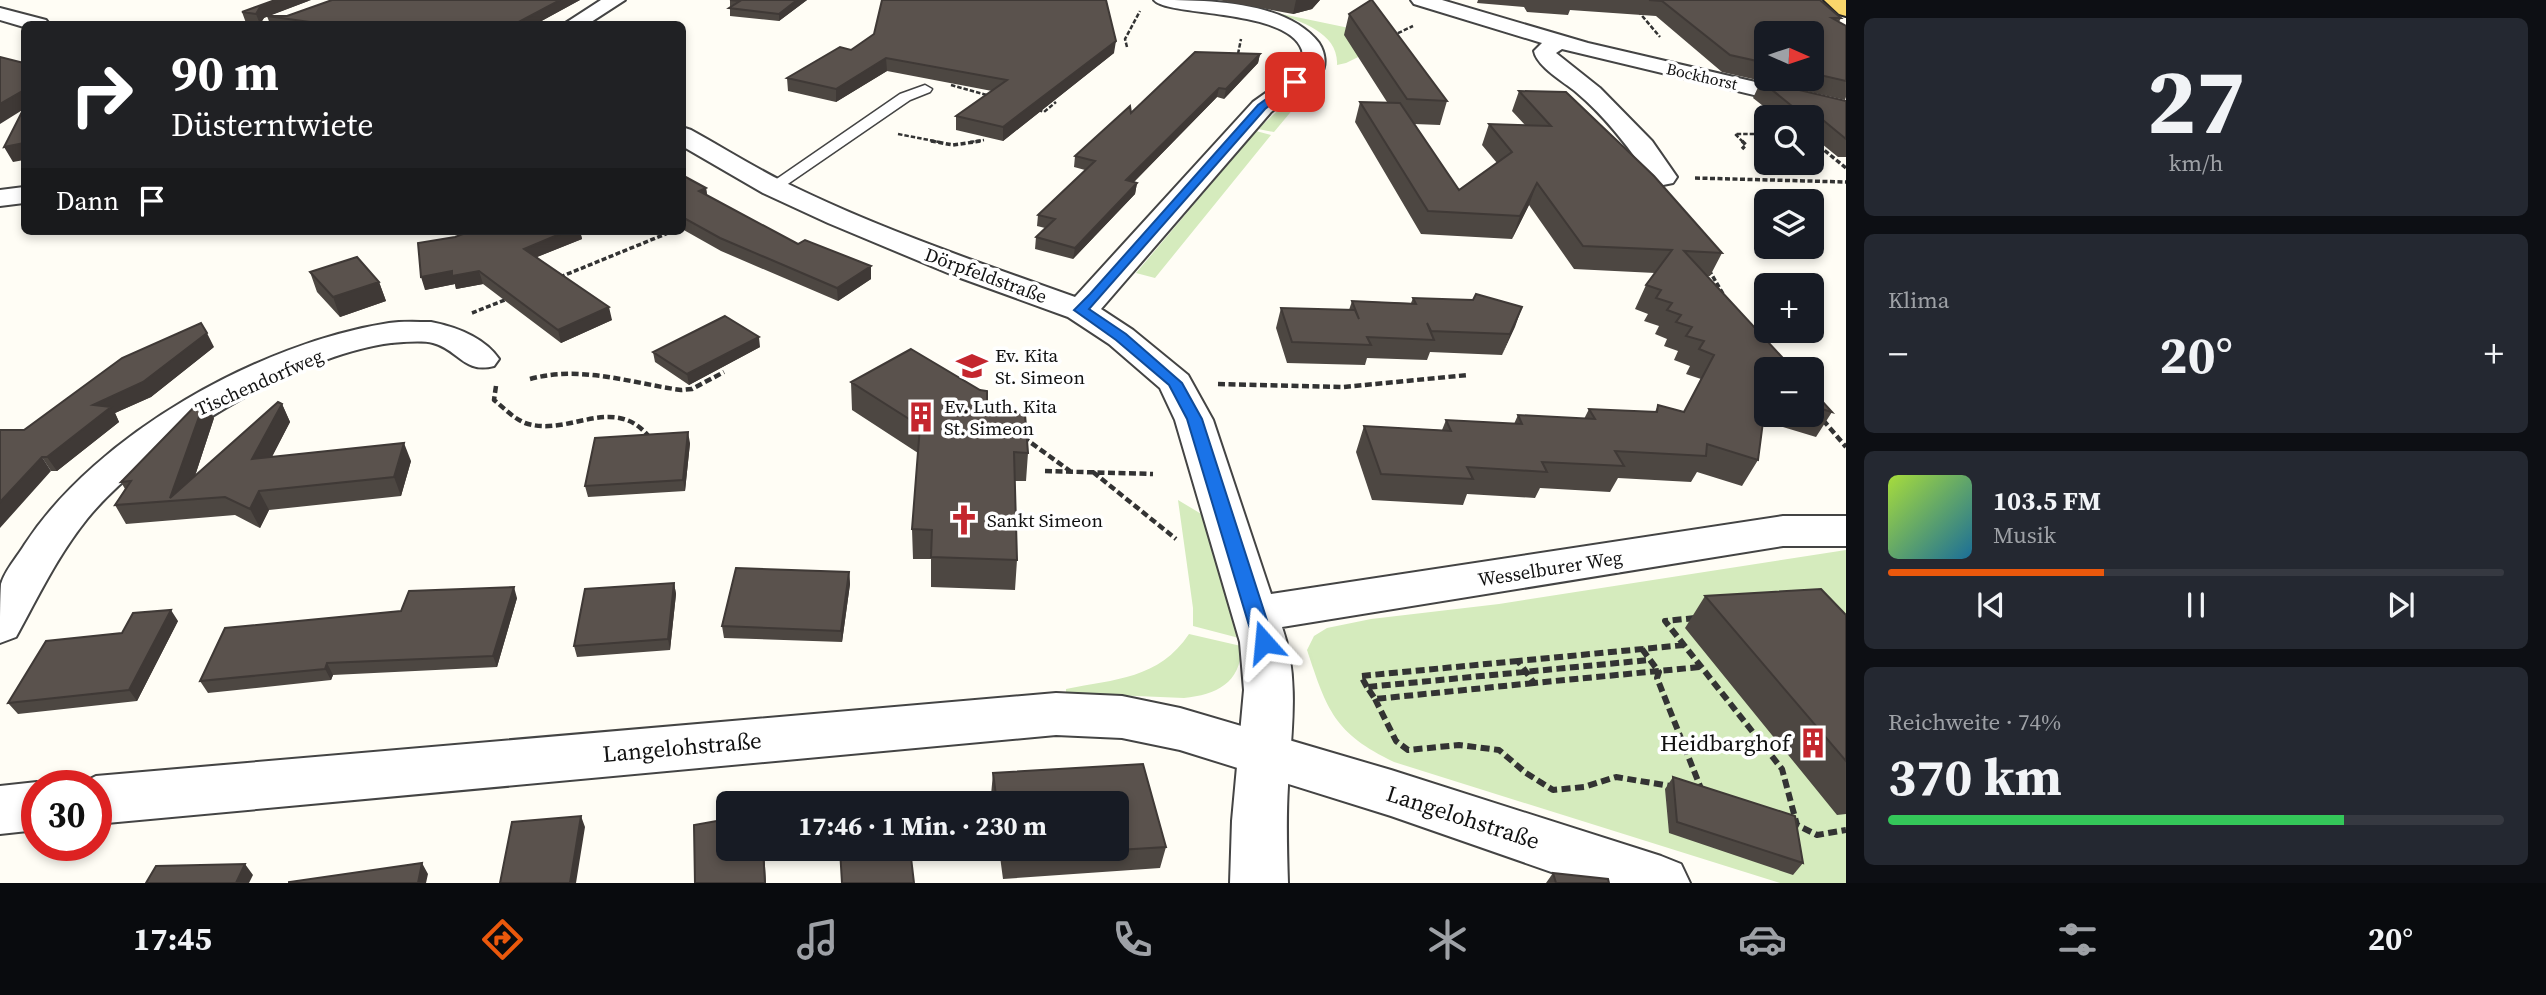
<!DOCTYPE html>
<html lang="de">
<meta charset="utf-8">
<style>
:root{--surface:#171b24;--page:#242831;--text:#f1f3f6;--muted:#9ea1a6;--line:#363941;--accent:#ea580c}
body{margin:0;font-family:"Source Serif 4",serif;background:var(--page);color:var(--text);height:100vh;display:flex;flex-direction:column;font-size:26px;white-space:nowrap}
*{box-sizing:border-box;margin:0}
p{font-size:23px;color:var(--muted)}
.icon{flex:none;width:38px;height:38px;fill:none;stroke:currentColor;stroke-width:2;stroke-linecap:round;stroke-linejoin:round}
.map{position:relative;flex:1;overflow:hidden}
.drawer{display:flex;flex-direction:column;gap:18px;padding:18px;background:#0d0f14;width:700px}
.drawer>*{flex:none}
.hud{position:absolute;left:21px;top:21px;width:665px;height:214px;border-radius:10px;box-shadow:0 4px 10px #0003;background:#202124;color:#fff;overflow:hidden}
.needle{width:46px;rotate:93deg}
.fabs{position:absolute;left:1754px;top:21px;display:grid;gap:14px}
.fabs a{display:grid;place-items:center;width:70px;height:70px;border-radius:10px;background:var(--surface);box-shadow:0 4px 10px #0003;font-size:35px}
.speed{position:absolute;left:21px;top:770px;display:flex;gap:14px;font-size:35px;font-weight:700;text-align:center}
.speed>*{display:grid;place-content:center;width:91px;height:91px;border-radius:50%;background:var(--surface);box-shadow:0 4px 10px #0003;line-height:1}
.speed .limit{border:10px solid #d22;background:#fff;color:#111}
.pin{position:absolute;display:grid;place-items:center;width:60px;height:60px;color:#fff;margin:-30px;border-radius:14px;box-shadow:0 4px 10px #0006}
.me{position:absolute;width:77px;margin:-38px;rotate:342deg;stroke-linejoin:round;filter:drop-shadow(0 0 5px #0008)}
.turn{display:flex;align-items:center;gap:24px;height:147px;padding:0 35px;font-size:32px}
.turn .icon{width:91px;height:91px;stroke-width:2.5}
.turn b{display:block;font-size:49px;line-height:60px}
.then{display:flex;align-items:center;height:66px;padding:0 35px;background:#0003;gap:14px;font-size:26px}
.big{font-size:52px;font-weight:700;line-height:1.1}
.drawer .tile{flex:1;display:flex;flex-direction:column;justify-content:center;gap:10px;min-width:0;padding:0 24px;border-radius:10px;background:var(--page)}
.drawer .dial{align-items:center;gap:0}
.dial b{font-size:91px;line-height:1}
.song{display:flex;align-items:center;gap:21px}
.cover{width:84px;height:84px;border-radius:10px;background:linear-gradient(135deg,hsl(80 70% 55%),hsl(200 70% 35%))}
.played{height:7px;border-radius:4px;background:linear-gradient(90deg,var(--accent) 35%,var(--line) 35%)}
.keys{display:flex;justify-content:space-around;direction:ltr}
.heat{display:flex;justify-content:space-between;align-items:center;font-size:38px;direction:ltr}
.charge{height:10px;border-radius:5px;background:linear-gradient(90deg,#34c759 74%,var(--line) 0)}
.trip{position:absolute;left:716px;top:791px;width:413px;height:70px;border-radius:10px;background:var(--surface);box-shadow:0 4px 10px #0003;font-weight:700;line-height:70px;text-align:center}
.dock{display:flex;height:112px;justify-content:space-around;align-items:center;background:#090b0e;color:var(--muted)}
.dock .icon{width:49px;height:49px}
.dock .active{color:var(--accent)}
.dock b{font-size:32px;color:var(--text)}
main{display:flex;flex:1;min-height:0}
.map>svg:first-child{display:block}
.green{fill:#d5ebbd}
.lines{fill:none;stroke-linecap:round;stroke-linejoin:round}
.service-casing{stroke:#444;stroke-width:3}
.minor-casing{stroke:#444;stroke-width:4}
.tertiary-casing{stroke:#444;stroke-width:4}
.primary-casing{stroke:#222;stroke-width:4}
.path-far3{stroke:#333;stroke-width:2.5;stroke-dasharray:4.5 2;stroke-linecap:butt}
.path-far2{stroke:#333;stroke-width:3.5;stroke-dasharray:5 2.5;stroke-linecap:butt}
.path-far1{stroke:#333;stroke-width:4.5;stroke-dasharray:7 3.5;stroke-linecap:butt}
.path{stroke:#333;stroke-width:6;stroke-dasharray:9 4.5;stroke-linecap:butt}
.service{fill:#fff;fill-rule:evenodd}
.minor{fill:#fff;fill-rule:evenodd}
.tertiary{fill:#fff;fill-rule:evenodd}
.primary{fill:#f9d66b;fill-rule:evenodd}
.wall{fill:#4d4742;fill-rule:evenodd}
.shaded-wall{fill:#3f3936}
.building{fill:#5a524d;stroke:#3f3936;stroke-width:2}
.route{fill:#1a73e8;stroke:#114b97;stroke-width:2}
.labels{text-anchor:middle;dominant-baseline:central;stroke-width:7;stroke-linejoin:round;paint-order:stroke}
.far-street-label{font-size:16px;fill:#111;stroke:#fff}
.street-label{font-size:19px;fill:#111;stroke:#fff}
.poi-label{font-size:19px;fill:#111;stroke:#fff;text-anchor:start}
.near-poi-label{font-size:23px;fill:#111;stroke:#fff;text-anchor:end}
.near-street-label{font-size:23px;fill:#111;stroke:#fff}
</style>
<main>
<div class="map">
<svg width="1846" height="883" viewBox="0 0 1846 883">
<rect width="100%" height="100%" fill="#fffdf5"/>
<!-- green -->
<path class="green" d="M1277,13L1397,38L1346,63L1337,65C1339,33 1301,22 1277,13Z
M1289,100L1299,102L1274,132L1258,129Z
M1256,131L1271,135L1155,278L1136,273Z
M1178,500L1203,515L1239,638L1193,626V608Z
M1846,550V883H1780L1394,762C1334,733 1327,710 1307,650L1314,636L1327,628L1371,619L1499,604Z
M1189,634L1241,646C1242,682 1217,695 1184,698L1066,693V689C1115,679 1159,679 1189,634Z"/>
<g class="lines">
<!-- service casing -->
<g class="service-casing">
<path id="service" d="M925,85L932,89L930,92L910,100L779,190H767L765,187L900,94Z"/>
</g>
<!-- minor casing -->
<g class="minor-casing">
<path id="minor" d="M601,0H625L588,24H564Z
M1154,0C1205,0 1286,0 1319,43C1325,52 1327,65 1321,74L1271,112L1101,309L1133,330L1188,375L1213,420L1271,594L1783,516H1846V546H1783L1282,627C1300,678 1291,734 1288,786C1286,819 1287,851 1288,883H1230L1232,821L1244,690L1240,642L1175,420L1160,388L1109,344L1068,317L955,276L828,223L763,193L682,146V127L691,130C722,147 752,166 784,182C877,228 977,262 1075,297L1253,102L1302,67C1302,62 1303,54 1302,50C1287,8 1168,17 1154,0Z
M1411,0H1442L1588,43L1846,103V117L1562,49L1556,53L1600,88L1652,141L1677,177L1673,183L1663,185L1653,183C1631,150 1607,118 1576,92C1564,82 1537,67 1534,51L1542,43L1414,4Z
M0,8L46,20L49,24L24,27L0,20Z
M24,187V203L0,206V190Z
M431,322C456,327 484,337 499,359L494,366C464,374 459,350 433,343C422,340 403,342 391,343C296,355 147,445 87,519C58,555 38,597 16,637L0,643C0,627 0,598 1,584C5,570 18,556 25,544C97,434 260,343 389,323C402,321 417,322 431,322Z"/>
</g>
<!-- tertiary casing -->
<g class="tertiary-casing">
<path id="tertiary" d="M1056,693L1122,696L1180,708L1391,770L1661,856L1681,864L1690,883H1583L1391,816L1180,750L1122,738L1056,735L96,824V786H76L96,776Z
M37,782L47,786H37V830L0,834V786Z"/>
</g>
<!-- primary casing -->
<g class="primary-casing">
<path id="primary" d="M1824,0H1846V16L1839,14Z"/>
</g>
<!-- path-far3 -->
<path class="path-far3" d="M1638,11L1660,37
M1392,36L1413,26
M1127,47L1125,39L1140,11
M1238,54L1241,39
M951,85L990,96
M1038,110L1044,112L1056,102
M898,134L939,142
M1811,139L1815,142
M970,142L984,140
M1743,142L1735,134H1766"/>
<!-- path-far2 -->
<path class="path-far2" d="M931,141L953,145L981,141
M1742,141L1746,145L1742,149
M1813,141L1846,168
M1695,178L1846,182
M1709,270L1726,299
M560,277L673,231
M472,313L510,298"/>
<!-- path-far1 -->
<path class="path-far1" d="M530,379C582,365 630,383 681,390L692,389L724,372
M1218,384L1343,387L1468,375
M496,386L494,400C504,408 513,418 525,423C569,438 614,392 650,438
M1823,420L1846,447
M1023,437L1070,471
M1045,471L1153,474
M1093,472L1176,539"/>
<!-- path -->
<path class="path" d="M1695,618L1665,621L1782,769L1797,825L1817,835L1846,830
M1684,645L1518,661L1534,683L1700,667
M1642,649L1659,672L1657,678L1702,791
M1534,683L1375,699L1367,687L1649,660
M1367,687L1361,676L1518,661
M1375,699L1396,741L1408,750L1459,745L1499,750L1526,773L1553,790L1584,787L1616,777L1670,786"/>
<!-- service -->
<use href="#service" class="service"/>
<!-- minor -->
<use href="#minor" class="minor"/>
<!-- tertiary -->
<use href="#tertiary" class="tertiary"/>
<!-- primary -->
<use href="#primary" class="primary"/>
</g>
<!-- wall -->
<path class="wall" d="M311,0L268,16H287L332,0H580L536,24H270L267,16L264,18L260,24L246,23L242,12Z
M730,0H807L779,21L730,16Z
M1218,0H1320L1312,9L1293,14Z
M1478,0H1820L1841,18L1839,22L1846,26V97L1845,100L1722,72L1656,16L1570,10L1568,15L1527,12L1524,7L1477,3ZM1766,33H1811V79H1766Z
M1349,14L1447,101L1440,125L1414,124L1459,190L1497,163L1482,145L1489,124L1525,125L1512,111L1519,91L1722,253L1710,276H1707L1766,369V415H1811V389L1832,412L1816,437L1763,421L1758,460L1742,486L1697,472L1691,482L1618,478L1610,492L1540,488L1535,498L1467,494L1463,505L1372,500L1356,452L1364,426L1442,430L1446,420L1514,424L1518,415L1584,419L1589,409L1655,412L1658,405L1684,412L1701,379L1686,374L1690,366L1674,360L1678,351L1664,346L1667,339L1655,334L1659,326L1644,321L1648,314L1635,309L1646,285L1655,273L1574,269L1529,205L1512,239L1421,234L1355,122L1360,102H1387L1344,35Z
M851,50L1114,53L1003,141L956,130V116L992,91L887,71L836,102L788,91L787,78Z
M1260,54L1258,63L1224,99L1217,97L1134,182L1137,183L1135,194L1073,259L1035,249L1036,237L1045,228L1037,226L1038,215L1085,170L1074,167L1075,156L1131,113Z
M1761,81L1846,101V157H1838L1811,135V117H1777L1753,98Z
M682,175L706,188L707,196L798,244L871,266V279L838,301L721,251L682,229Z
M471,231H580L582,239L537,257L612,320L561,343L483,284L456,289L455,284L425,290L455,237Z
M310,272L379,282L386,301L340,317L317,292Z
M1413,298L1522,307L1502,355L1430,352L1427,360L1367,358L1365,365L1287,363L1276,328L1281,308L1349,310L1352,301L1411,303Z
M214,347L151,397L115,413L119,422L57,471H51L24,430Z
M760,347L689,385L655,362L653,352Z
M851,382L987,413L1028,453L1026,481H1015L1017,560L1015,590L931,587V559H913L912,529L918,453L852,410Z
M282,404L290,422L272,457L411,461L401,496L269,510L260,528L235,515L126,524L115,505L125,489L121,482L214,418L195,476Z
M690,443L685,491L588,497L585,486Z
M849,572L850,584L842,642L724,638L722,626Z
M674,583L676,594L670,650L577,657L574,646Z
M1705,596L1846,615V814L1837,815L1685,628Z
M517,598L497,667L333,675L331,680L208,693L200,681L401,611Z
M178,621L137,701L18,714L8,703L122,633Z
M1143,764L1166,847L1160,868L1003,879L999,849H1116V803H992L991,795L993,773Z
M1673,777L1803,863L1793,875L1669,833L1665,789Z
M1553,873L1609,883H1546Z"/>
<!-- shaded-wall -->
<path class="shaded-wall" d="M280,0H311L264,18L260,24L256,14L260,7Z
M560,0H580L536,24H515Z
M797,0H807L779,21V14Z
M1296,0H1320L1312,9L1293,14Z
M1116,41L1114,53L1003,141V127Z
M1260,54L1258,63L1224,99L1226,89Z
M886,58L887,71L836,102V89Z
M1219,88L1217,97L1125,191L1126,180Z
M24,90V109L0,124V104Z
M24,143V160L13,162L4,147Z
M1137,183L1135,194L1073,259L1075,248Z
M1537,183L1529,205L1512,239L1520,216Z
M706,188L708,200L699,191Z
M567,231H580L582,239L527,261L524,249Z
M871,266V279L838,301L837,288Z
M452,271H479L483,284L456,289L455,284L425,290L421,277Z
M379,282L386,301L340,317L333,297Z
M609,307L612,320L561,343L558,330Z
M1522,307L1515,327L1502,355L1510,334Z
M207,333L214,347L151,397L115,413L119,422L57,471L47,457L93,405Z
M759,337L760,347L689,385L687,374Z
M205,400L214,418L187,500L170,498Z
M282,404L290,422L261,477L252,459Z
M688,432L690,443L685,491L683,480Z
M404,443L411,461L401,496L394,477Z
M42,457L51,471L0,528V502Z
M259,491L269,510L260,528L250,509Z
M849,572L850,584L842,642L841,631Z
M674,583L676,594L670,650L668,639Z
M514,587L517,598L497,667L493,656Z
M171,610L178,621L137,701L129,690Z
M327,663L333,675L331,680L325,669Z
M581,816L585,827L576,883H570Z
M763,849H764L766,883H765Z
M422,863L428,874L426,883H418Z
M245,864L253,875L249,883H236Z"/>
<!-- building -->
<path class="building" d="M275,0H280L260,7L256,14L242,12Z
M332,0H560L515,24H324L267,16H287Z
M730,0H797L779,14L729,8L740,1Z
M882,0H1106L1116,41L1003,127L956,116L1007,80L886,58L836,89L787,78L840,47L851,50L874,34Z
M1371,0H1372L1447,101L1407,99L1349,14Z
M1649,0H1820L1841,18H1832L1846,26V81L1811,73V33H1766V63L1730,55L1662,1Z
M1195,52L1260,54L1226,89L1219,88L1126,180L1137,183L1075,248L1036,237L1055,219L1038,215L1095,161L1075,156L1130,106L1131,113Z
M0,57L24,63V90L0,104Z
M1761,81L1846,101V139L1818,116L1803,115Z
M1519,91L1566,92L1654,176L1722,253L1684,251L1793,369H1766V399L1758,460L1707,444L1706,456L1615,451L1624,466L1542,462L1547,472L1467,467L1473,479L1381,474L1364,426L1451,431L1446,420L1522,424L1518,415L1595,419L1589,409L1657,412L1658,405L1684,412L1714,355L1699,349L1704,341L1686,336L1692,327L1676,322L1681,315L1667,310L1672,303L1656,298L1661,290L1646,285L1672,250L1583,246L1537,183L1520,216L1428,211L1360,102L1400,103L1459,190L1512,152L1489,124L1551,126Z
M24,108V143L4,147Z
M682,175L706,188L699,191L798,244L805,240L871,266L837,288L720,238L682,217Z
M471,231H567L524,249L609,307L558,330L479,271L452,276V271L421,277L418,243L455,237Z
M357,257L379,282L333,297L310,272Z
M1476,294L1522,307L1510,334L1431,331L1427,323L1434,340L1367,337L1371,345L1292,342L1281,308L1355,310L1359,319L1352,301L1416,304L1413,298L1473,300Z
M725,316L759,337L687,374L653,352Z
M201,323L207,333L143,382L93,405L111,407L47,457H42L0,502V430H24L122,358Z
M911,349L980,390L987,391V413L1025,414L1028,453L1014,452L1017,560L931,557L932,530L912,529L920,426L851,382Z
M1811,389L1832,412L1811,406Z
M205,400L170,498L278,402L282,404L252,459L404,443L394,477L259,491L250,509L225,497L115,505L131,481L121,482L196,405Z
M688,432L683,480L585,486L595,438Z
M736,568L849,572L841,631L722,626Z
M674,583L668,639L574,646L585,589Z
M514,587L493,656L327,663L325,669L200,681L225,628L401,611L409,591Z
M1821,589L1846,615V761L1705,596Z
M171,610L129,690L8,703L46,641L122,633L133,613Z
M1143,764L1166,847L1005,857L1004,849H1116V803H997L993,773Z
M1673,777L1795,816L1803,863L1677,822Z
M581,816L570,883H500L512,822Z
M728,819V849H763L765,883H695L694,825Z
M840,849H910L914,883H842Z
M422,863L418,883H289V882Z
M245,864L236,883H146L156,866Z
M1553,873L1608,879L1609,883H1556Z"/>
<!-- route -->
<path class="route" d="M1292,80L1300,82L1265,109L1089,309L1126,334L1182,383L1202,419L1274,642L1271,647L1264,649L1257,647L1254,642L1187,419L1169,385L1116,340L1074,310L1090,294L1258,105Z"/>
<!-- icons -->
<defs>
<g id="school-bare" transform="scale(2.415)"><path d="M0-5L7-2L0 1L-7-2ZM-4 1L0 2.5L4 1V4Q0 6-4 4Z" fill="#c4262e" stroke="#fff" stroke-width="2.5" paint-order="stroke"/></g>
<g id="building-bare" transform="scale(2.415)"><path d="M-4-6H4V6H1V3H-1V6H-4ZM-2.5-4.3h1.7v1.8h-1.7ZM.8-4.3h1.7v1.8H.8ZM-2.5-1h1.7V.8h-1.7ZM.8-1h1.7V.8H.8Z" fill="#c4262e" stroke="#fff" stroke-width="2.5" paint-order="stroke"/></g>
<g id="church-bare" transform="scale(2.415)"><path d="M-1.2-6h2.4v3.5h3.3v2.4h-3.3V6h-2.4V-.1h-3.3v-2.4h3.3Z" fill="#c4262e" stroke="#fff" stroke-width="2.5" paint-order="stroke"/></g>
</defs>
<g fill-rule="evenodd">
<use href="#school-bare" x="972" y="366"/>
<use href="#building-bare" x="921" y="417"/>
<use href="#church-bare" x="964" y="520"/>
<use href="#building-bare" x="1813" y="743"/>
</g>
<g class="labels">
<!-- far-street labels -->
<g class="far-street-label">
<text transform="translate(1702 76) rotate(13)">Bockhorst</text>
</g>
<!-- street labels -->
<g class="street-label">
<text transform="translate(986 275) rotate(20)">Dörpfeldstraße</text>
<text transform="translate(259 382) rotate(-24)">Tischendorfweg</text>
<text transform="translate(1550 568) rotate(-9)">Wesselburer Weg</text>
</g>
<!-- poi labels -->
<g class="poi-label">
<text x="995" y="355">Ev. Kita<tspan x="995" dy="22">St. Simeon</tspan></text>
<text x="944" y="406">Ev. Luth. Kita<tspan x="944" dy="22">St. Simeon</tspan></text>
<text x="987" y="520">Sankt Simeon</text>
</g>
<!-- near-poi labels -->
<g class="near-poi-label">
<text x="1790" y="743">Heidbarghof</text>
</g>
<!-- near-street labels -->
<g class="near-street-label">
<text transform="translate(682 747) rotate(-5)">Langelohstraße</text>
<text transform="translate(1463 817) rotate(18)">Langelohstraße</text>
</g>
</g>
</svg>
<div class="fabs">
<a><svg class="needle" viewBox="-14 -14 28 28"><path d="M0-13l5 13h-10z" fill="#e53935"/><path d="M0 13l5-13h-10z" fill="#9ea1a6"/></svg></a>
<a><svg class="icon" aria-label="search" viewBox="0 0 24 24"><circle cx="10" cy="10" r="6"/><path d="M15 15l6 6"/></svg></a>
<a><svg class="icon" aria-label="layers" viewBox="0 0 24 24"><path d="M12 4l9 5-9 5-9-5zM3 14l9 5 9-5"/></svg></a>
<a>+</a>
<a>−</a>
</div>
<div class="speed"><div class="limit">30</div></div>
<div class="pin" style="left:1295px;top:82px;background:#d93025"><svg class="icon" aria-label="arrive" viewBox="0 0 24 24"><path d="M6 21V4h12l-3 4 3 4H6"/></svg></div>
<svg class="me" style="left:1264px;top:642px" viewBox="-20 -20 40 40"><path d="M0-17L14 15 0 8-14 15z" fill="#1a73e8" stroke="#fff" stroke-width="4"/></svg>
<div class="trip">17:46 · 1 Min. · 230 m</div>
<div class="hud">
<div class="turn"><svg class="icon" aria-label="right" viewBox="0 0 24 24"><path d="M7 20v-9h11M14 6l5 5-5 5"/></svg><div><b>90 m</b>Düsterntwiete</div></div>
<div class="then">Dann<svg class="icon" aria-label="arrive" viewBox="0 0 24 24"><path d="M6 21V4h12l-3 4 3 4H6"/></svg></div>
</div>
</div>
<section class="drawer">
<div class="tile dial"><b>27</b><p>km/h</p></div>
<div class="tile"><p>Klima</p>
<div class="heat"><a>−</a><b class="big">20°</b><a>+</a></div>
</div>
<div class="tile">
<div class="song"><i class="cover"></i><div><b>103.5 FM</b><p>Musik</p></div></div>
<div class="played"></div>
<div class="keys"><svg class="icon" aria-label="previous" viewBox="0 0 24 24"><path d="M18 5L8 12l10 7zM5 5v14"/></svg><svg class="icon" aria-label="pause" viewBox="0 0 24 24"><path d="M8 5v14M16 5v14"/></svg><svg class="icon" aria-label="next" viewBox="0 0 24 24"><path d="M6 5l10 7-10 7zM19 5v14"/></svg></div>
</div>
<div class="tile"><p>Reichweite · 74%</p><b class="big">370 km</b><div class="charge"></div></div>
</section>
</main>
<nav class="dock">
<b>17:45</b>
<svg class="icon active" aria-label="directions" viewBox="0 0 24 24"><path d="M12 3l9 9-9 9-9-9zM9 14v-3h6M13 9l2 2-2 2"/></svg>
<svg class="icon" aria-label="music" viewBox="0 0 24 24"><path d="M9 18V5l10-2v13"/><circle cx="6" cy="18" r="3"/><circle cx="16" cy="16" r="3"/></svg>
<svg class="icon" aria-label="phone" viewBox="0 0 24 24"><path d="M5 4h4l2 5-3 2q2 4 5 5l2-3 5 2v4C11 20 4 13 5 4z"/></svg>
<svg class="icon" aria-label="climate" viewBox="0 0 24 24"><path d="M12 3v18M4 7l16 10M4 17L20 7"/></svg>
<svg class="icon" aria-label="car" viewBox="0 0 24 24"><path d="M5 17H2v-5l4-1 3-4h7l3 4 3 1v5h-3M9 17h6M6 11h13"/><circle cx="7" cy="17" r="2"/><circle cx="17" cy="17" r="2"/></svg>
<svg class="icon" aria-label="filters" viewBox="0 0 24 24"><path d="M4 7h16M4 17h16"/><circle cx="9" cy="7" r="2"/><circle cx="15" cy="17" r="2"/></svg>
<b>20°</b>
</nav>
